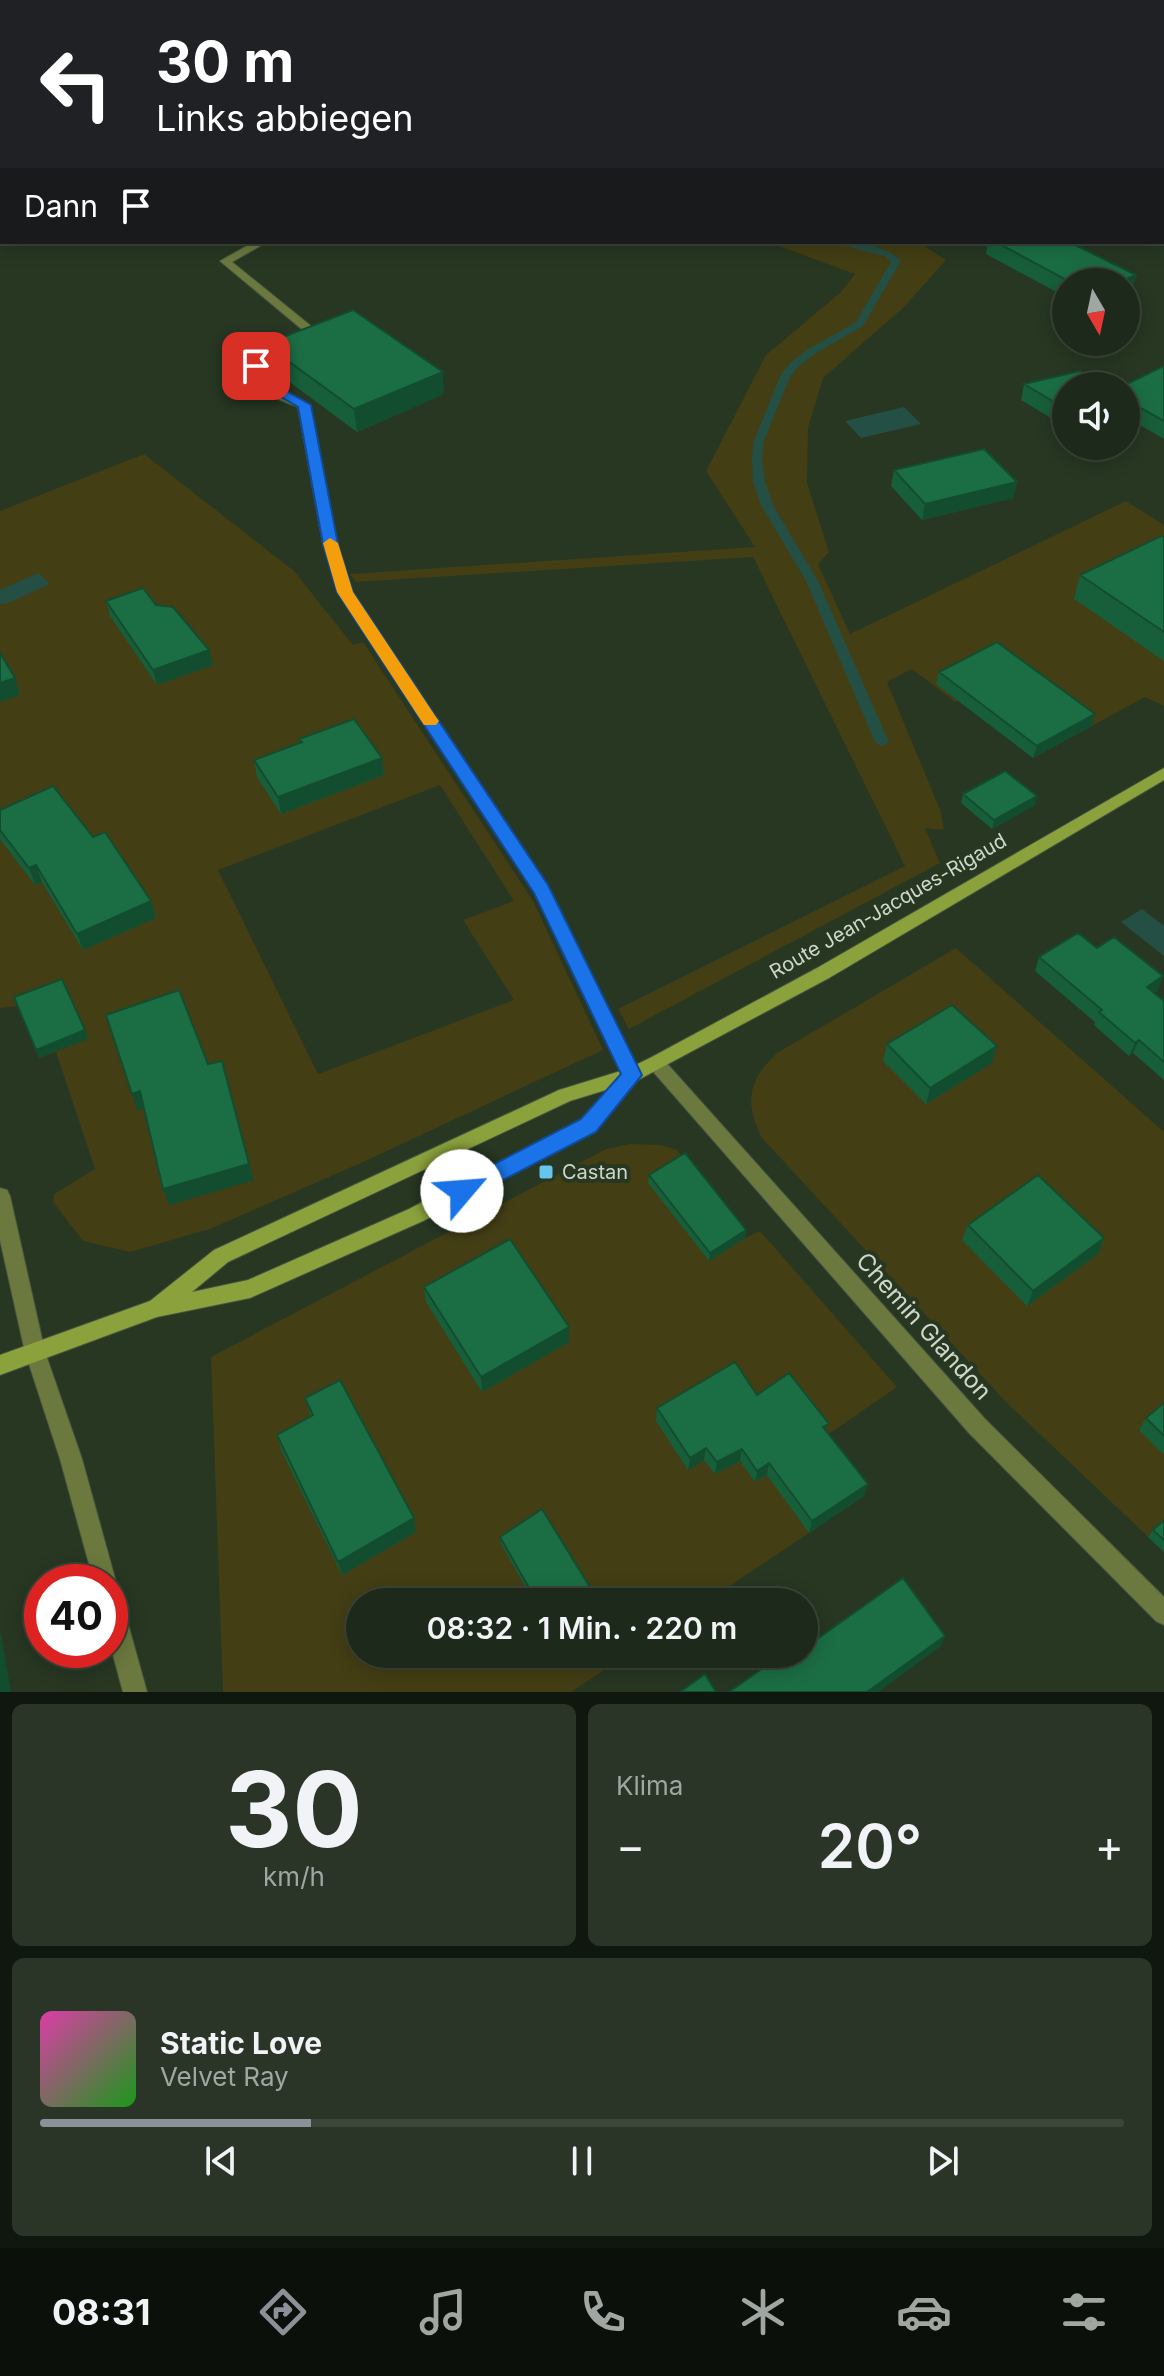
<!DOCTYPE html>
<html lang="de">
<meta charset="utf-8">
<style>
:root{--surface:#1d291a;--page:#2a3527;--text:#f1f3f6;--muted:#a0a6a2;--line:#3b4539;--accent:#8c9099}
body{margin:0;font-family:Inter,sans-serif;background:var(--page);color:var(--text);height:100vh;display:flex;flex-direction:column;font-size:30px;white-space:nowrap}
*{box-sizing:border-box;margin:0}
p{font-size:26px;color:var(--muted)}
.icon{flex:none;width:44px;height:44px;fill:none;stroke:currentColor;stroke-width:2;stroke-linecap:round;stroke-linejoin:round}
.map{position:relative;height:1692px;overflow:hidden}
.side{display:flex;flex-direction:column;gap:12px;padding:12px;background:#10170e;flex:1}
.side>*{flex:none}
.hud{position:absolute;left:0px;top:0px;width:1164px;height:244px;box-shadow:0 4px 20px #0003,0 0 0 2px var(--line);background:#202124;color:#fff;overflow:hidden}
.needle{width:52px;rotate:171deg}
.tools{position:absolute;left:1052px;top:268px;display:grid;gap:16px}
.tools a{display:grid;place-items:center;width:88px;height:88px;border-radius:50%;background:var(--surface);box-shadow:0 4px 20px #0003,0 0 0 2px var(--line);font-size:40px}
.speed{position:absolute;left:24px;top:1564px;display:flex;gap:16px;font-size:40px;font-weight:700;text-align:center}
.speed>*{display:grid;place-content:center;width:104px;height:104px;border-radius:50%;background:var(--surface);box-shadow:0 4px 20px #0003,0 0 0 2px var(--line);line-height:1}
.speed .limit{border:12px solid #d22;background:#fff;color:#111}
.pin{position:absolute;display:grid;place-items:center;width:68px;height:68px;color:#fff;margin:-34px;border-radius:16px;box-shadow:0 4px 12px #0006}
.me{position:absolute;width:88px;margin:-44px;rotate:63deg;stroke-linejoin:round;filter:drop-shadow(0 0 6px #0008)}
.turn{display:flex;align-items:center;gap:28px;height:168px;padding:0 24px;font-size:36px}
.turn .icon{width:104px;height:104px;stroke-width:2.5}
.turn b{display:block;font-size:56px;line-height:68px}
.then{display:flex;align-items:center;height:76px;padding:0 24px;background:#0003;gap:16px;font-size:30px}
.big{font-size:60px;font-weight:600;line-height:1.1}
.side .card{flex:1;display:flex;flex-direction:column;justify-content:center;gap:12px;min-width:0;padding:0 28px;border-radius:12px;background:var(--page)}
.side .dial{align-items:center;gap:0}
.dial b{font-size:104px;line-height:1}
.song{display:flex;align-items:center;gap:24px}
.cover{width:96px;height:96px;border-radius:12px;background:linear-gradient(135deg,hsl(320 70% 55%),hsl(120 70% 35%))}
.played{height:8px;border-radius:4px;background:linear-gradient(90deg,var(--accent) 25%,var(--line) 25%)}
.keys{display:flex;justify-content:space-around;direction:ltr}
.heat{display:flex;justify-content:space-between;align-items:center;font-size:44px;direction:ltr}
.side .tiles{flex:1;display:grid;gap:12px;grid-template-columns:1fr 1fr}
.card:last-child{grid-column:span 2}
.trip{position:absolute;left:346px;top:1588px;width:472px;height:80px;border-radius:40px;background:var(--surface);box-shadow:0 4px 20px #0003,0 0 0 2px var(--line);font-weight:600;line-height:80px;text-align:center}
.dock{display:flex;height:128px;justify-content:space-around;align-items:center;background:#0c100a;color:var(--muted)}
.dock .icon{width:56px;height:56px}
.dock .on{color:var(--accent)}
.dock b{font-size:36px;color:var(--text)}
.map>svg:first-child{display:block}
.green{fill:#433e14;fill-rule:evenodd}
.water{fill:#244f44}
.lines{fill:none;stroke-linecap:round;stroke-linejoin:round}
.stream{fill:#244f44;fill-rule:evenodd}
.lane-casing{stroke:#455440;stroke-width:2}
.street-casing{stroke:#455440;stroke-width:2}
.secondary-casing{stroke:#455440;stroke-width:2}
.lane{fill:#6b793e;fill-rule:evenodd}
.street{fill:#6b793e;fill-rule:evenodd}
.secondary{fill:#8ba13c;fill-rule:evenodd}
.wall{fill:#175f3a}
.shaded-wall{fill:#134d30}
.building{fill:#1b6e44;stroke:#134d30;stroke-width:2}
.route{fill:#1a73e8;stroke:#114b97;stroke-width:2}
.slow{fill:#f59e0b}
.poi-dot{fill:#64c5ee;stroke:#273722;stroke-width:3}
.labels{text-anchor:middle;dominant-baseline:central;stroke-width:8;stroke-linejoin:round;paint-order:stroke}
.street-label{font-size:20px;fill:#ced8ca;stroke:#273722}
.poi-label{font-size:20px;fill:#ced8ca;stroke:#273722;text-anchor:start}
.near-street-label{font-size:24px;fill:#ced8ca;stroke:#273722}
</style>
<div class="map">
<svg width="1164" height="1692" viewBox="0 0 1164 1692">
<rect width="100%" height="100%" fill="#273722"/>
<!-- green -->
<path class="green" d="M768,242L924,246L946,260L904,307L823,378L808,428L807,483L829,552L818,564L850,634L1126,501L1164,525V706L1145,697L1092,726L1018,671L955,702L912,669L887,682L941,812L944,830L925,828L940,863L629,1029L618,1009L905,866L753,557L356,582L350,574L755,547L706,471L766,355L840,293L855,274Z
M144,454L294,571L353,645L363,642L533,901L603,1050L361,1163L210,1229L130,1252L83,1241L53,1202L54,1194L95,1169L56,1052L39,1058L17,1006L0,1008V511ZM440,785L514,901L463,920L514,1000L318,1074L218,870Z
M956,948L1164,1132V1552L1006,1402L762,1138C744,1103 748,1080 777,1053Z
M631,1144L661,1145L677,1150L745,1238L760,1231L897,1387L820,1440L864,1496L706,1602H360V1654H628L571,1692H223L211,1357L606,1149Z"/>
<!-- water -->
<path class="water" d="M904,407L921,424L861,438L845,421Z
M38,573L50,584L8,603L0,604V590Z
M1142,909L1164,926V956L1121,922Z"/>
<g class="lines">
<!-- stream -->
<path class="stream" d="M427,0H436L434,2H426Z
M829,242C852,242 885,244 901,261L863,326L818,352L799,366L790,377L764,441L762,457L765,482L773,505L818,581L889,742L882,746L875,742L806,581L761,505L753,482L752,457L754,441L781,374L791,362L810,348L856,322L891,262L885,256Z"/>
<!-- lane casing -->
<g class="lane-casing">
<path id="lane" d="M1162,195H1164V201H1162Z
M254,242H267L232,262L322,335V339L308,341L306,339L310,336L220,261Z
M287,347L291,348V352L262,368V376L288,394L310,405L337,544L352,592L548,886L641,1075L638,1080L632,1082L626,1080L535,892L338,592L323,544L298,407L280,400L250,377L252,364Z"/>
</g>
<!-- street casing -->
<g class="street-casing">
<path id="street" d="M1162,8H1164V12H1162Z
M656,1056L662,1058L985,1419L1164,1597V1625L1156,1621L969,1433L650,1068L647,1063L650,1058Z
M0,1188L7,1190L10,1196L45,1352L82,1459L116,1582L111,1591L118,1594L122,1602L147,1692H123L110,1644V1582H94L60,1459L25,1352L0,1240Z"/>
</g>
<!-- secondary casing -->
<g class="secondary-casing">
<path id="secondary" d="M2,84V90L0,91V85Z
M1164,768V780L829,978L638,1080L595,1132L423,1221L250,1298L157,1317L0,1375V1355L150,1301L214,1250L559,1090L627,1069L650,1058L817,968ZM609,1089L581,1120L409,1209L248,1280L192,1292L228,1262L570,1101Z"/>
</g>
<!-- lane -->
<use href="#lane" class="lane"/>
<!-- street -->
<use href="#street" class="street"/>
<!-- secondary -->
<use href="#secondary" class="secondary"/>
</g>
<!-- wall -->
<path class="wall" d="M988,242H1069L1136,275L1132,291L1126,293V282H1066V297L986,254Z
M265,344L444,394L357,432L268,366Z
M1164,366V439L1126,417V386Z
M1024,384L1066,386V427L1021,400Z
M894,470L1017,482L1013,498L922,520L891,486Z
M1164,537V661L1074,599L1080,575Z
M106,601L156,605L213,665L157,685L110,616Z
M939,672L1092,726L1033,758L936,684Z
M299,739L382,758L384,775L281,814L257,777L254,760L300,743Z
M963,794L1035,805L992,829L961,803Z
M0,810L93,837L151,901L156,918L83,950L42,882L35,885L0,839Z
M1097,948L1158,990L1154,993L1164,1001V1080L1133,1053L1129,1056L1094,1025L1095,1022L1035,971L1039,957Z
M887,1044L992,1063L926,1104L883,1061Z
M649,1175L746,1230L745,1238L709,1261L648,1183Z
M968,1225L1104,1238L1098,1254L1027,1306L962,1240Z
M424,1287L569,1342L482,1392L426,1302Z
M757,1395L827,1433L868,1484L864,1496L809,1533L767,1475L755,1482L740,1461L715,1474L704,1460L688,1470L656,1421L657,1408Z
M305,1398L416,1532L342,1575L281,1450L277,1435L311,1417Z
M1164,1403V1455L1139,1430L1146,1418Z
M1164,1520V1552L1148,1537L1153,1530Z
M500,1537L593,1592V1599L588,1602H534L501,1544Z"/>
<!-- shaded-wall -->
<path class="shaded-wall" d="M544,0H558L556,2H541Z
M2,160V174L0,175V161Z
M1136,275L1132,291L1126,293V282H1119Z
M443,372L444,394L357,432L354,409Z
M1017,482L1013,498L922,520L925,504Z
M209,650L213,665L157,685L153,670Z
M15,678L20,695L0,702V683Z
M1095,714L1092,726L1033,758L1037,746Z
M382,758L384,775L281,814L278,797Z
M1037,796L1035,805L992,829L994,820Z
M36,865L42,882L35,885L29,868Z
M151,901L156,918L83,950L77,934Z
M1163,976L1158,990L1142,1001L1147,987Z
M85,1030L88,1039L39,1058L36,1050Z
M1139,1040L1133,1053L1129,1056L1135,1043Z
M997,1046L992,1063L926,1104L930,1088Z
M140,1091L145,1107L138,1111L132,1094Z
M249,1164L254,1180L169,1205L163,1189Z
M746,1230L745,1238L709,1261L710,1253Z
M1104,1238L1098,1254L1027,1306L1033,1291Z
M569,1327V1342L482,1392L481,1377Z
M706,1448L704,1460L688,1470L690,1458Z
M742,1449L740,1461L715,1474L717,1462Z
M769,1463L767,1475L755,1482L757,1471Z
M868,1484L864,1496L809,1533L812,1521Z
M414,1518L416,1532L342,1575L338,1562Z
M593,1592V1599L588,1602H577Z
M0,1629L11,1692H0Z
M945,1636L940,1647L878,1692H867Z"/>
<!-- building -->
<path class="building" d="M470,0H544L541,2H468Z
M1005,0H1108L1109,2H1004Z
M2,102V160L0,161V103Z
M996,242H1069L1136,275L1119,282H1070Z
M353,310L443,372L354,409L265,344Z
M1164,366V421L1126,400V386H1123Z
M1080,371L1098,386H1066V409L1024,384Z
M984,449L1017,482L925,504L894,470Z
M1161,536L1164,537V632L1080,575Z
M143,588L156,605L173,607L209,650L153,670L106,601Z
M997,642L1095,714L1037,746L939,672Z
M0,653L15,678L0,683Z
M354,719L382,758L278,797L254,760L302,742L299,739Z
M1005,771L1037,796L994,820L963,794Z
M53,786L93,837L105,832L151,901L77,934L36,865L29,868L0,830V810Z
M1078,933L1097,948L1114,937L1163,976L1147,987L1164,1001V1062L1139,1040L1135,1043L1099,1012L1102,1010L1039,957Z
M62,979L85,1030L36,1050L14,997Z
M179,990L208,1064L222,1061L249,1164L163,1189L140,1091L132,1094L106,1015Z
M952,1005L997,1046L930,1088L887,1044Z
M685,1153L746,1230L710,1253L649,1175Z
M1038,1175L1104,1238L1033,1291L968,1225Z
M510,1239L569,1327L481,1377L424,1287Z
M735,1362L757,1395L789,1373L829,1424L823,1427L868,1484L812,1521L769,1463L757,1471L742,1449L717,1462L706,1448L690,1458L657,1408Z
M340,1380L414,1518L338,1562L277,1435L313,1415L305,1398Z
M1164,1403V1436L1146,1418Z
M542,1509L593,1592L577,1602H537L500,1537Z
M1164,1520V1540L1153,1530Z
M903,1578L945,1636L867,1692H729L783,1654H804V1639L806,1638L810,1644Z
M705,1674L716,1692H680Z"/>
<!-- route -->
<path class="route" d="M251,363H260L263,376L270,382L311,405L338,544L353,592L548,885L642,1075L596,1132L462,1201L454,1198L451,1191L454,1185L581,1119L621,1074L534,893L337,592L323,544L298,407L252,380Z"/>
<!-- slow -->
<path class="slow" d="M330,538L338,543L353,592L436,717L439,721L436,725H424L337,592L323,543Z"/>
<!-- markers -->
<rect class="poi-dot" x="538" y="1164" width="16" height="16" rx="4"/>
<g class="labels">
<!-- street labels -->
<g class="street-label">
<text transform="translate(888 906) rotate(-30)">Route Jean-Jacques-Rigaud</text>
</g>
<!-- poi labels -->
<g class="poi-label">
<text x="562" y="1172">Castan</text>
</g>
<!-- near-street labels -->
<g class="near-street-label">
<text transform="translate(924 1326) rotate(48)">Chemin Glandon</text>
</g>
</g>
</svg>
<div class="tools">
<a><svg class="needle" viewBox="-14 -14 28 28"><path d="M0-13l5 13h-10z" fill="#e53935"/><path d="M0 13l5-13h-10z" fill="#a0a6a2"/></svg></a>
<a><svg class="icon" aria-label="sound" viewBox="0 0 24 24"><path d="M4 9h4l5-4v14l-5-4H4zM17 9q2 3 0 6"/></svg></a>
</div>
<div class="speed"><div class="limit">40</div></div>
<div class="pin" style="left:256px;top:366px;background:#d93025"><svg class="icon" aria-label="arrive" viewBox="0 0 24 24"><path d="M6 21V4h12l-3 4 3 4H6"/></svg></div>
<svg class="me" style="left:462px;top:1191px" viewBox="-20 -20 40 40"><circle r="19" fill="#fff"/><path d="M0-13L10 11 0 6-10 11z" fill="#1a73e8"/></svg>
<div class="trip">08:32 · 1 Min. · 220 m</div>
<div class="hud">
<div class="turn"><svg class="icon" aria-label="left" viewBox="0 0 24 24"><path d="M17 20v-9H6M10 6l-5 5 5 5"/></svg><div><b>30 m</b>Links abbiegen</div></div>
<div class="then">Dann<svg class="icon" aria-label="arrive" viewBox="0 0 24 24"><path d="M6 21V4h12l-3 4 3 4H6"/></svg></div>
</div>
</div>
<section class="side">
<div class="tiles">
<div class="card dial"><b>30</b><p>km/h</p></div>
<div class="card"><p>Klima</p>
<div class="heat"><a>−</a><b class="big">20°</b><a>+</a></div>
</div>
<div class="card">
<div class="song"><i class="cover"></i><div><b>Static Love</b><p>Velvet Ray</p></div></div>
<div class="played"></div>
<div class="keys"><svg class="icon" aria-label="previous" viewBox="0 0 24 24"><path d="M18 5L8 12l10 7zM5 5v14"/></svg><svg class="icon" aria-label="pause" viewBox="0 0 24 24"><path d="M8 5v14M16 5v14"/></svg><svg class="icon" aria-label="next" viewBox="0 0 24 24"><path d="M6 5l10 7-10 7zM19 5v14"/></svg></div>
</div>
</div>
</section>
<nav class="dock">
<b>08:31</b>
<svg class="icon on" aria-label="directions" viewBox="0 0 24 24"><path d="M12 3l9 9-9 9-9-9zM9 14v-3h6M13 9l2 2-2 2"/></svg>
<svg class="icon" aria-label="music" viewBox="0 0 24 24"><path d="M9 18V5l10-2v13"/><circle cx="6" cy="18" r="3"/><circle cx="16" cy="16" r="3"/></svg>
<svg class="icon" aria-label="phone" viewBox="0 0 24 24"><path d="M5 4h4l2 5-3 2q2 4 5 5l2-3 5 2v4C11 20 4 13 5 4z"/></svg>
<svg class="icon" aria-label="climate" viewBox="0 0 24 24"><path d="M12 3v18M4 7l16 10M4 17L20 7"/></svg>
<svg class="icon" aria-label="car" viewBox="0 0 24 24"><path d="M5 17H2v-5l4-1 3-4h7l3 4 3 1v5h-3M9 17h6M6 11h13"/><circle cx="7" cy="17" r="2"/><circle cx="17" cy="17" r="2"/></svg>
<svg class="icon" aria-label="filters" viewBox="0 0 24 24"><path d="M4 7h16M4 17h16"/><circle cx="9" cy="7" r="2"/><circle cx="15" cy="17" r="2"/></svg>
</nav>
